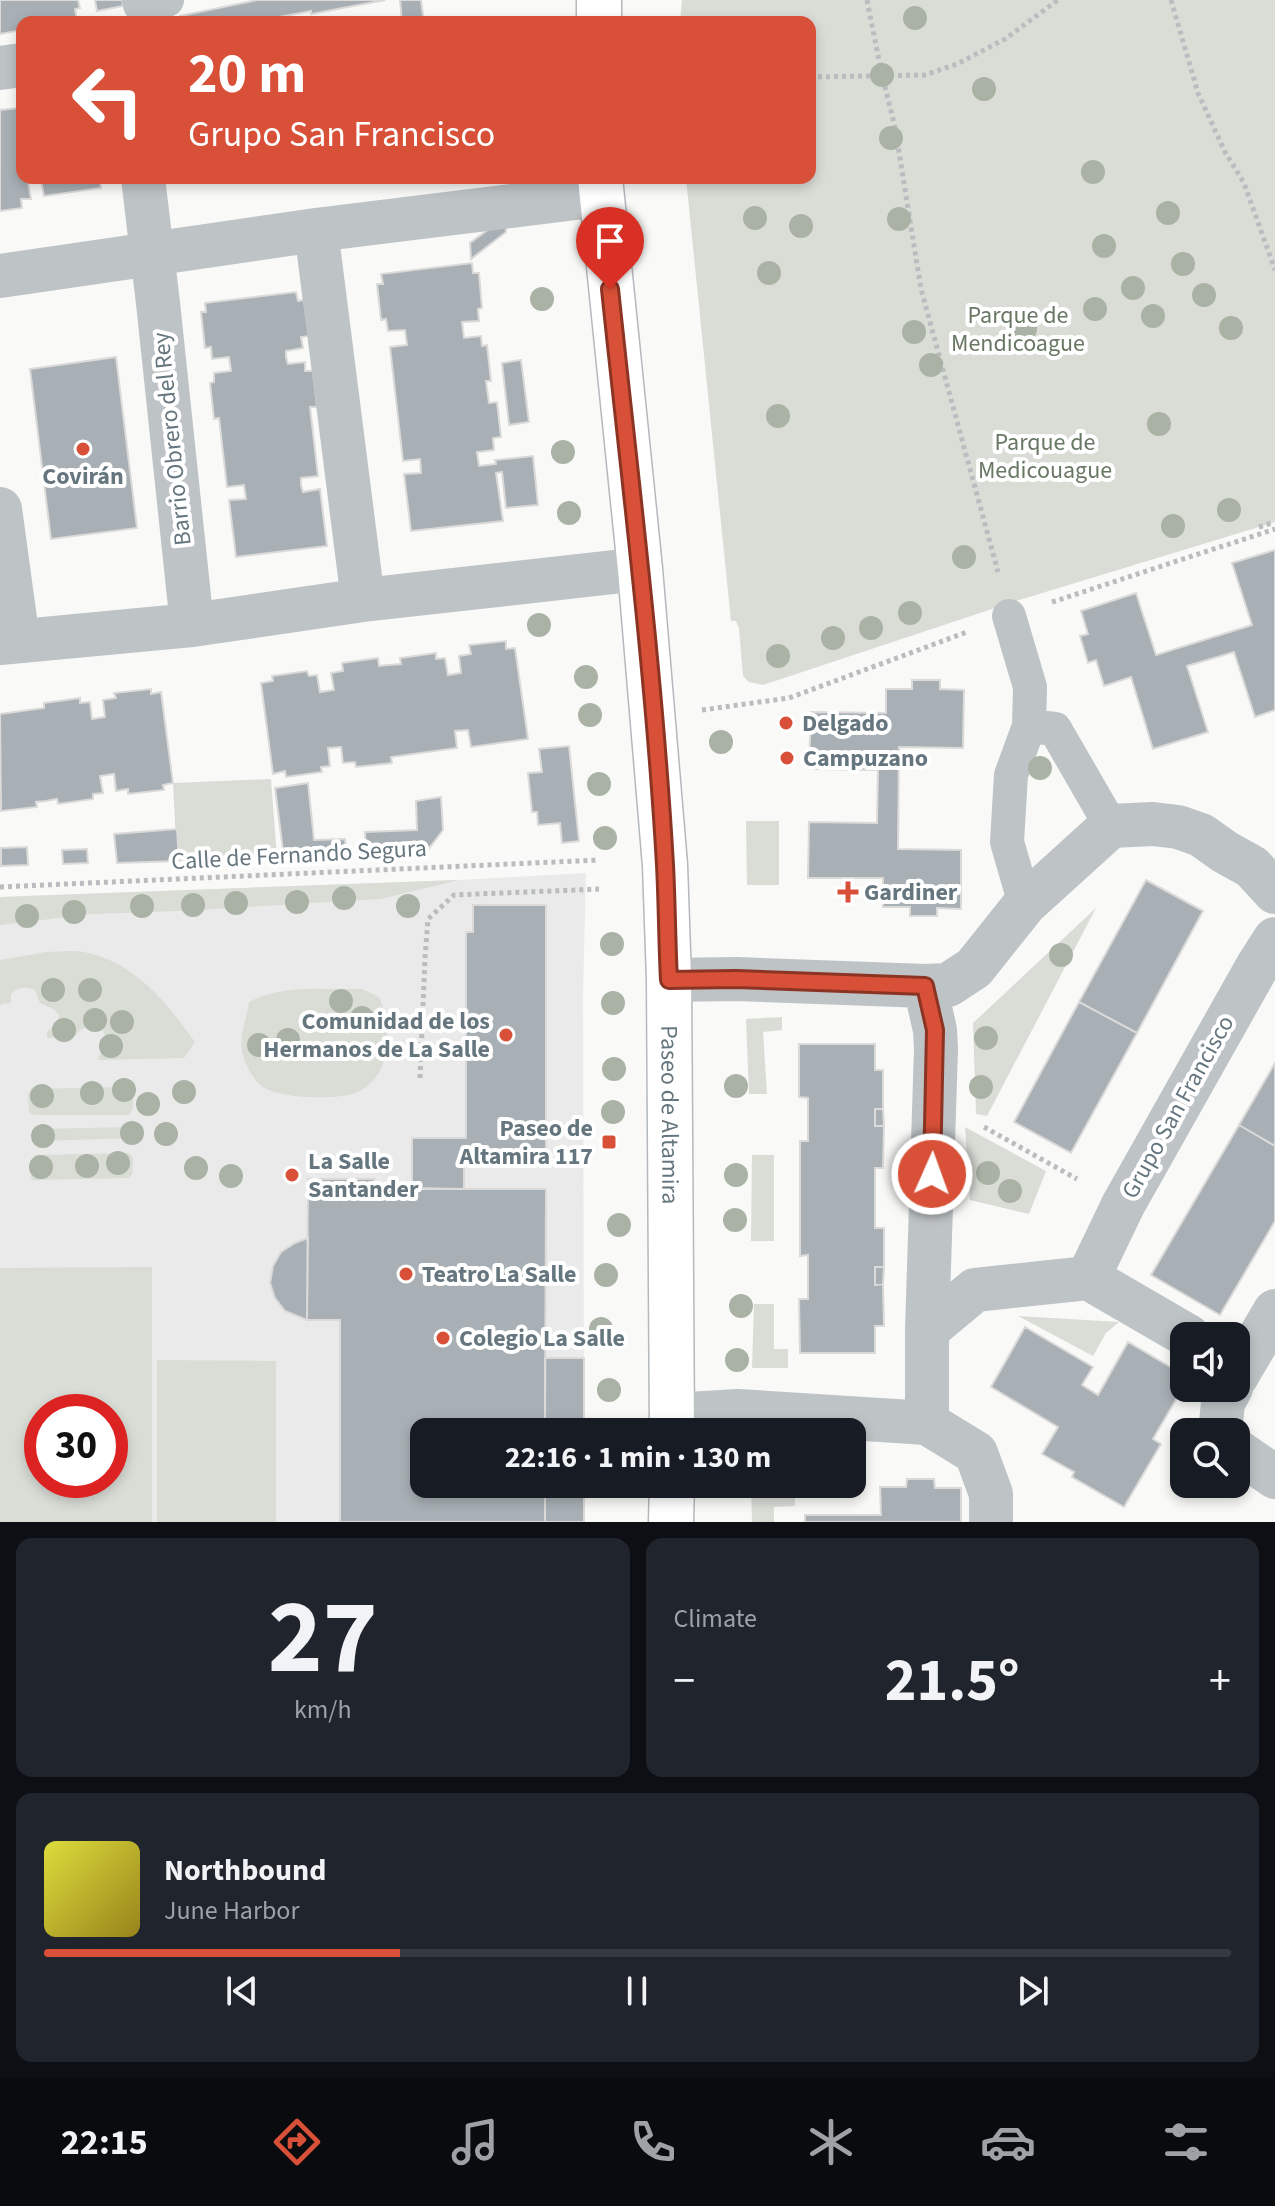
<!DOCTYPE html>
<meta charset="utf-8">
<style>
:root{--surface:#171b24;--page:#20242c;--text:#f1f3f6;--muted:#9ea1a6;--line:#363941;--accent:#d85037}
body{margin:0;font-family:"Source Sans 3",sans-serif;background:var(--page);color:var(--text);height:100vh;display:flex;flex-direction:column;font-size:30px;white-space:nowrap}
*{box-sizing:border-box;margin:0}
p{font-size:26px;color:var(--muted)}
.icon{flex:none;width:44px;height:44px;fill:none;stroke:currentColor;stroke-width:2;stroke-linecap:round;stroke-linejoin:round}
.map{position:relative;height:1522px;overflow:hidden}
.side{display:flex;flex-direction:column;gap:16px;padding:16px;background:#0d0f14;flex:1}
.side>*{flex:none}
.banner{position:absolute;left:16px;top:16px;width:800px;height:168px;border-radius:16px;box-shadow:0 4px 12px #0003;background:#d85037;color:#fff;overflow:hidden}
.tools{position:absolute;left:1170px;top:1322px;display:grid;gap:16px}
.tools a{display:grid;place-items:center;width:80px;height:80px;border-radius:16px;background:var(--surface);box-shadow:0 4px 12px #0003;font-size:40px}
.speed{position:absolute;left:24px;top:1394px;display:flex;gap:16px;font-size:40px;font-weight:700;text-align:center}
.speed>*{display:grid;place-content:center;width:104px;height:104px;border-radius:50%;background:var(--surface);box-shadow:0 4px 12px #0003;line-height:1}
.speed .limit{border:12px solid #d22;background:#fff;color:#111}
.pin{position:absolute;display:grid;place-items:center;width:68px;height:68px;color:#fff;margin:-82px -34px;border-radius:50% 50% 50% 0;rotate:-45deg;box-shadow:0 0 8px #0007}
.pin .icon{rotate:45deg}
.me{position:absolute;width:88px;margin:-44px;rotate:2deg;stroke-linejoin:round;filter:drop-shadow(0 0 6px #0008)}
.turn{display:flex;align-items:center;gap:28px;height:168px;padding:0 40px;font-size:36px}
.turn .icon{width:104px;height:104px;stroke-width:2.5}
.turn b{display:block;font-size:56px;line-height:68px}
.big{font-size:60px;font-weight:700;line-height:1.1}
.side .card{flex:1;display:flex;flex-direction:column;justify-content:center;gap:12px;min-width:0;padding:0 28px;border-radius:16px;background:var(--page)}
.side .dial{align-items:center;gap:0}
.dial b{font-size:104px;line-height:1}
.song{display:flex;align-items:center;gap:24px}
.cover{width:96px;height:96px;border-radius:12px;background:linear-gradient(135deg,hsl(60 70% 55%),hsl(50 70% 35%))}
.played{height:8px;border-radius:4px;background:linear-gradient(90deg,var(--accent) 30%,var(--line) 30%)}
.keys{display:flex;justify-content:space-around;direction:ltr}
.heat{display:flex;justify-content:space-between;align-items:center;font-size:44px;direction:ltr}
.side .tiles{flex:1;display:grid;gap:16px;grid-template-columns:1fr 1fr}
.card:last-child{grid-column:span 2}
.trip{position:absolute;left:410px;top:1418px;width:456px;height:80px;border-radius:16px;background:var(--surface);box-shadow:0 4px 12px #0003;font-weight:700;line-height:80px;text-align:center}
.menu{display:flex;height:128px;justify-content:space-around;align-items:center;background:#090b0e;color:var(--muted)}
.menu .icon{width:56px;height:56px}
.menu .selected{color:var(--accent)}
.menu b{font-size:36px;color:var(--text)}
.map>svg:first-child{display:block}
.built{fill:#eaeaea;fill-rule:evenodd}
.green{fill:#d9ddd6;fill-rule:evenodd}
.building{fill:#a8b0b5;stroke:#dbdad9;stroke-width:2}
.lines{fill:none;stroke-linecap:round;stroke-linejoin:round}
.secondary-casing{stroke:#b3b9bd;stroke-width:47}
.path{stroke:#b9bdbf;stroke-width:5;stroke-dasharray:4 4;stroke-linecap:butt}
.lane{stroke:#bec3c6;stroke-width:34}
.street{stroke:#bec3c6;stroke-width:44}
.secondary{stroke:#fff;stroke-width:44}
.tree{fill:#aab2a6}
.route-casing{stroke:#8c3424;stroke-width:20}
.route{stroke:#d85037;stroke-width:14}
.poi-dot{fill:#d85037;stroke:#fff;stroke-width:3}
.labels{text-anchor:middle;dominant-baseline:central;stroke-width:8;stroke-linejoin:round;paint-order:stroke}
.park-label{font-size:24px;fill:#697864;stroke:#fff}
.street-label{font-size:24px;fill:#66767f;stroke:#fff}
.poi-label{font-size:24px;font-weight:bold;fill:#66767f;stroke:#fff;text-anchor:start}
</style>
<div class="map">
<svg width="1275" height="1522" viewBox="0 0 1275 1522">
<rect width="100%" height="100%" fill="#f9f9f7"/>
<!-- built -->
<path class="built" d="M586,873L583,993L584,1432H424V1484H584V1522H0V897L459,880ZM42,1412H110V1480H42Z"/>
<!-- green -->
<path class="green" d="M682,0H1275V522L1013,602L763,685L749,682L743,676L739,628L736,621H731L686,178H810V22H680Z
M271,779L277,858L177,861L173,783Z
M746,821H779V885H747Z
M459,880L381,899L179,911L93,914L0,925V897Z
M1096,908L987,1116L976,1114L973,1023Z
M46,952C58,952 72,950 84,952C135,962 166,1002 195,1042L184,1058L98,1060L101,1053L105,1050L107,1042L102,1027L93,1024L80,1030L75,1036L47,1038V1032L57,1023L59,1016L55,1010L40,1003L35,990C26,986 18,987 11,994V1003L2,1004L0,1006V960Z
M362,989L379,997C392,1026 393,1073 360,1091C342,1101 280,1099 263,1087C252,1079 245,1064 242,1051C239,1034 247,1018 249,1002C283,984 324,990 362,989Z
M782,1017V1030L763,1032L767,1094H749L746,1019Z
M123,1087L133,1091V1108L129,1115H34L29,1112L28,1095L31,1089Z
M131,1127L136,1134L132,1138L42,1141L32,1139V1132L36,1129Z
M965,1127L1046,1171L1029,1214L970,1200Z
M129,1153L133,1158L132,1175L129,1178L32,1180L31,1177L34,1155Z
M752,1155H774V1241H751Z
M152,1267V1522H0V1268ZM42,1412H110V1480H42Z
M754,1304H774V1349H788V1368H752Z
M1018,1316L1119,1322L1106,1333L1093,1356Z
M157,1360L276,1361V1522H157Z
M751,1484H795V1506L774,1507V1522H752Z"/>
<!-- building -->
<path class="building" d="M0,0H78L80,8L75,9L77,21L22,22V30L0,34Z
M95,0H122L123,6L97,11Z
M257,0H385L311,14V11L273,18V22H181L180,16Z
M400,0H421L424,22H402Z
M18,108L20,125L22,124V178H100L101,188L44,196L41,180L28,181L31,199H21L22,208L0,211V110Z
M505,217L506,232L471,259L470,243Z
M472,263L473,273H479L482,308L478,309L479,321L462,322L464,338L481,336L482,346L487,345L491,381H486L489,403L497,402L501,437L493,438L494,450L477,452L479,466L496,464L495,460L533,456L538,505L506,508L502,472L496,473L503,521L411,531L404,474L421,473L420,459L403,461L390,347L407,345L405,330L388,331L386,319L381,320L377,284H383L381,274Z
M296,292L298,301L304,300L309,336L301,337L303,348L286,351V357L288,364L305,362V371H313L317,407H310L318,476L301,478V485L303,492L320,489L327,546L236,557L229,500L246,499L244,485L227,487L219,418L214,419L210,383L214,382V373L231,371L229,357L212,359L211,347L205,348L201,312H206L205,303Z
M116,357L137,528L51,539L30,369Z
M521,360L529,422L509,425L502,363Z
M1275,550V710L1255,717L1234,652L1187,666L1208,732L1153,749L1131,677L1104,686L1096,660L1088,663L1080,636L1088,634L1081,611L1136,593L1156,655L1252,625L1232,563Z
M506,641V649L515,648L528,739L471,747L468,730L455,731L457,748L391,757L392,763L356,767L355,762L343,763L341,747L328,748L330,766L321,767L322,772L286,777L285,771L273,774L261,683L273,681L272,676L307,671L309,676L317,675L320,692L334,690L331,673L343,671L342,663L378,658L379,666L388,665L401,664L400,658L436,653V659L445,658L448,675L461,673L459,656L471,654L469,645Z
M912,680H940V689L964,690L963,748L899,747L898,849L961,850V909L937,908V916H910V907H883V878H808L809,822L877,823L878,770L809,769L811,712L886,713V689H912Z
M151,689V694L161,692L173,783L163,785L164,790L128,794V789L116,791L114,774L100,776L103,793L93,794V799L58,804L57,799L46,801L36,802L37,807L1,811L0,714L44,708V703L80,698V703L90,702L92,719L105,717L103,700L116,698L114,693Z
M569,746L579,841L562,843L560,823L538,825L537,812H532L528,773L542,772L539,749Z
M308,783L314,840L345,839L346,856L284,858L275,788Z
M441,797L443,830L427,851L366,855L365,832L417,830L416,801Z
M177,829L179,861L117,863L114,834Z
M27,847L28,865L1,866V848Z
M87,849L88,863L63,864L62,850Z
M1146,880L1203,911L1137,1033L1079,1002Z
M473,905H546V1165H464V1189L412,1188V1138H466V932H473Z
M1079,1002L1137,1033L1071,1153L1014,1122Z
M799,1044H875V1070H883V1109H875V1126H884L883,1168H875V1228H884V1267H875V1285L883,1284L884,1326H875V1353H800L799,1299H808V1255L800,1256V1141H808V1098L799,1097Z
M1275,1063V1146L1239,1125Z
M875,1109H883L884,1126H875Z
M1239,1125L1275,1146V1221L1220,1315L1151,1275Z
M308,1179H374L375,1188L393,1189H546L545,1432H424V1484H545V1522H340V1320H307Z
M308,1238L307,1320L285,1311L275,1298L270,1283L273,1266L281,1252L295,1243Z
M875,1267H884L883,1284L875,1285Z
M1025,1327L1093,1367L1082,1385L1098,1395L1128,1342L1184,1375V1386L1153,1439L1161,1444L1124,1507L1072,1477L1074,1472L1042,1454L1058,1427L991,1387Z
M545,1358H584V1432H545Z
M907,1479H934L935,1488H961V1522H805V1515H881L880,1487H906Z
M545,1484H584V1522H545Z"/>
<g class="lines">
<!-- secondary casing -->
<g class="secondary-casing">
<g id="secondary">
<path d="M599,22V0"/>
<path id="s1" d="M600,178L640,569L665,865L669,980L672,1432"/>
<path d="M671,1522L672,1484"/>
</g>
</g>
<!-- path -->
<path class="path" d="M867,0L882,75L895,127L921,289L998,572
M1171,0L1198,93L1225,152L1244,183L1275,270
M810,77L925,75L957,64L1005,39L1058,0
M1259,527L1272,523
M1052,602L1275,529
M702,710L789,698L967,632
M0,887L599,860
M420,1078L425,958L428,919L454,895L599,889
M984,1127L1077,1179"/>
<!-- lane -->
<path class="lane" d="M139,0L140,5L167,0
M1009,616L1030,687L1029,726L1011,775L1007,842L1025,904
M1029,726L1055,729L1111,826"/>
<!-- street -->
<path class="street" d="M0,68L22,65
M143,178L158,303L192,625
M316,230L363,600
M0,276L316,230L600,195
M0,509L18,641
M0,643L192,625L363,600L640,569
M669,980L736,979L925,986L948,985L974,968L1025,904L1111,826L1153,824L1178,827L1201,835L1225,852L1252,867L1275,892
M1088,1278L1123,1205L1257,967L1275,939
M927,1330L975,1290L1088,1278L1188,1336
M1236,1377L1275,1311
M672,1415L738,1411L927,1423V1330L936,1049L935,1030L925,986
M927,1423L976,1453L991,1494V1522
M1220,1432L1223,1403L1231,1388
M1236,1450L1275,1477"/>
<!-- secondary -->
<use href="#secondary" class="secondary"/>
</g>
<!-- trees -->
<g class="tree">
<circle cx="915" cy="18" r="12"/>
<circle cx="882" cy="75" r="12"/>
<circle cx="984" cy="89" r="12"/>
<circle cx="891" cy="138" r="12"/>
<circle cx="1093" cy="172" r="12"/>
<circle cx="1168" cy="213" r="12"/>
<circle cx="755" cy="218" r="12"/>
<circle cx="899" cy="219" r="12"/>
<circle cx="801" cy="226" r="12"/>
<circle cx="1104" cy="246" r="12"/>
<circle cx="1183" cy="264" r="12"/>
<circle cx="769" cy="273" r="12"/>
<circle cx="1133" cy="288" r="12"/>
<circle cx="1204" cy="295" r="12"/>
<circle cx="542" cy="299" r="12"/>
<circle cx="1095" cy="309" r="12"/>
<circle cx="1153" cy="316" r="12"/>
<circle cx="1231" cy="328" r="12"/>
<circle cx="1025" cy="329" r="12"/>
<circle cx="914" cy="332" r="12"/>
<circle cx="931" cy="365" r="12"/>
<circle cx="778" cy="416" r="12"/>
<circle cx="1159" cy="424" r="12"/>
<circle cx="563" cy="452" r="12"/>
<circle cx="1229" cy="510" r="12"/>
<circle cx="569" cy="513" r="12"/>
<circle cx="1173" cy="526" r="12"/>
<circle cx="964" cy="557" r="12"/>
<circle cx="910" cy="613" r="12"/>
<circle cx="539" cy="625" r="12"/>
<circle cx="871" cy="628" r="12"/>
<circle cx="833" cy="638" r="12"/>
<circle cx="778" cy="656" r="12"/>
<circle cx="586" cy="677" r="12"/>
<circle cx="590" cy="715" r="12"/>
<circle cx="721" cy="742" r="12"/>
<circle cx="1040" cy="768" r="12"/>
<circle cx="599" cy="784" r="12"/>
<circle cx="605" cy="838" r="12"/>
<circle cx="344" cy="898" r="12"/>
<circle cx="297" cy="902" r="12"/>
<circle cx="236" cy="903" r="12"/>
<circle cx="193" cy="905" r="12"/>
<circle cx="142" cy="906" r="12"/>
<circle cx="408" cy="906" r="12"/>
<circle cx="74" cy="912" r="12"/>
<circle cx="27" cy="916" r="12"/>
<circle cx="612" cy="944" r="12"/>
<circle cx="1061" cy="955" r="12"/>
<circle cx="53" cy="990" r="12"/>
<circle cx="90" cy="990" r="12"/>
<circle cx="341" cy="1001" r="12"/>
<circle cx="613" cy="1003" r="12"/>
<circle cx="362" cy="1018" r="12"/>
<circle cx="95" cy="1020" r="12"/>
<circle cx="122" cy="1022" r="12"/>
<circle cx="64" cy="1030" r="12"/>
<circle cx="986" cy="1038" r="12"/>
<circle cx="288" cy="1040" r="12"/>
<circle cx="259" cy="1045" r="12"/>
<circle cx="111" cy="1046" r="12"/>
<circle cx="614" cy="1069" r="12"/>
<circle cx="736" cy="1086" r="12"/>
<circle cx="981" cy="1087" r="12"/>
<circle cx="124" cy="1090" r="12"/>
<circle cx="184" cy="1092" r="12"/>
<circle cx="92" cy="1093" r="12"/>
<circle cx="42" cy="1096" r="12"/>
<circle cx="148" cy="1104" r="12"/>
<circle cx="613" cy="1112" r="12"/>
<circle cx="132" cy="1133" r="12"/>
<circle cx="166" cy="1134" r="12"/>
<circle cx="43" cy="1136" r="12"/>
<circle cx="118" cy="1163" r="12"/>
<circle cx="87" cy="1166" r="12"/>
<circle cx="41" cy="1167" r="12"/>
<circle cx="196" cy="1168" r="12"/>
<circle cx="988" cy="1173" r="12"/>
<circle cx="736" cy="1175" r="12"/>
<circle cx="231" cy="1176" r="12"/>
<circle cx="1010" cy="1191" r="12"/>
<circle cx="735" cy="1220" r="12"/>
<circle cx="619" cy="1225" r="12"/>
<circle cx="606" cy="1275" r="12"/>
<circle cx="741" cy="1306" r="12"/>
<circle cx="601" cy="1329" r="12"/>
<circle cx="737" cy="1360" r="12"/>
<circle cx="609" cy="1390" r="12"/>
</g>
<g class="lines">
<!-- route casing -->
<g class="route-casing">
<path id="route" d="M610,289C630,480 654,672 665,865C667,903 667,942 669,980L736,979L925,986L935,1030L932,1174"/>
</g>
<!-- route -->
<use href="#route" class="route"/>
</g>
<!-- markers -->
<g class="poi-dot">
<circle cx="83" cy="449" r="8"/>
<circle cx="786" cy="723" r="8"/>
<circle cx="787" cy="758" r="8"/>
<path d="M844 880h8v8h8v8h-8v8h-8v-8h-8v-8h8z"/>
<circle cx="506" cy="1035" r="8"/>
<rect x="601" y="1134" width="16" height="16" rx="4"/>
<circle cx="292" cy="1175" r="8"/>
<circle cx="406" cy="1274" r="8"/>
<circle cx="443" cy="1338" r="8"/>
</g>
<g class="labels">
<!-- park labels -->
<g class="park-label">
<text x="1018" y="315">Parque de<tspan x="1018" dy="28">Mendicoague</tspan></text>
<text x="1045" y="442">Parque de<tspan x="1045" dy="28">Medicouague</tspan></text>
</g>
<!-- street labels -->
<g class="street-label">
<text transform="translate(172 439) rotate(-96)">Barrio Obrero del Rey</text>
<text transform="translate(299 855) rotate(-3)">Calle de Fernando Segura</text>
<text transform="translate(1178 1107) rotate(-61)">Grupo San Francisco</text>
<text stroke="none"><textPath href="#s1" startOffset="940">Paseo de Altamira</textPath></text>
</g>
<!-- poi labels -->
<g class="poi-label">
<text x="83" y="476" text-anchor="middle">Covirán</text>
<text x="802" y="723">Delgado</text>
<text x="803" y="758">Campuzano</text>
<text x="864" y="892">Gardiner</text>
<text x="490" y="1021" text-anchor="end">Comunidad de los<tspan x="490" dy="28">Hermanos de La Salle</tspan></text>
<text x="593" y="1128" text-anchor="end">Paseo de<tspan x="593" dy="28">Altamira 117</tspan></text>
<text x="308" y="1161">La Salle<tspan x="308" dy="28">Santander</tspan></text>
<text x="422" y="1274">Teatro La Salle</text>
<text x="459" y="1338">Colegio La Salle</text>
</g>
</g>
</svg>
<div class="tools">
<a><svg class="icon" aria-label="sound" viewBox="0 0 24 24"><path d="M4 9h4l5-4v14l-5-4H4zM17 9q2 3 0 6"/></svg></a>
<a><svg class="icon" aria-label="search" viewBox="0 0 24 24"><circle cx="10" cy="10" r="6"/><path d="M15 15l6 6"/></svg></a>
</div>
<div class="speed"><div class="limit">30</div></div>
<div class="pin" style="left:610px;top:289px;background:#d93025"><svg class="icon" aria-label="arrive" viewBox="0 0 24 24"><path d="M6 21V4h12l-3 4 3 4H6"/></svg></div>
<svg class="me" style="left:932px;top:1174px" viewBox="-20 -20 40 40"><circle r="17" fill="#d85037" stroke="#fff" stroke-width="3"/><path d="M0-11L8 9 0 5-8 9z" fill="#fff"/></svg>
<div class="trip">22:16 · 1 min · 130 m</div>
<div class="banner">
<div class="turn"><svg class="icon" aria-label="left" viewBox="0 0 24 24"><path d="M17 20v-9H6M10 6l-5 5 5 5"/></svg><div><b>20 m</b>Grupo San Francisco</div></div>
</div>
</div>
<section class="side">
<div class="tiles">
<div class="card dial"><b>27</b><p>km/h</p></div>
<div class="card"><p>Climate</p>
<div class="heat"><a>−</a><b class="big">21.5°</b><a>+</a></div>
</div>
<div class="card">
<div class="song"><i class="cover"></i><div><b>Northbound</b><p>June Harbor</p></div></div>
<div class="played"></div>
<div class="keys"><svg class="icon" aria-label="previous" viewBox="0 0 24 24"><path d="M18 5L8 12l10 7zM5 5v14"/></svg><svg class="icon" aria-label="pause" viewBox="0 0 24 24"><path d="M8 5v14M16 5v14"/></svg><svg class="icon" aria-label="next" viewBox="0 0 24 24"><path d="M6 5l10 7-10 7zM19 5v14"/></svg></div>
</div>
</div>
</section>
<nav class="menu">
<b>22:15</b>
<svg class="icon selected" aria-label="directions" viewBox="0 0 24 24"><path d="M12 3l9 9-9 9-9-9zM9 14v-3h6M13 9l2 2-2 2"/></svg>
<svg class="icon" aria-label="music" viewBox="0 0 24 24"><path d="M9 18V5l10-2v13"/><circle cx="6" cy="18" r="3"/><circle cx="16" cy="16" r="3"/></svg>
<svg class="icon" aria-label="phone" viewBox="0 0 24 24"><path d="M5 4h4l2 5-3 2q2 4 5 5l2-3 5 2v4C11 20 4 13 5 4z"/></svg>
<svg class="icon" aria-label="climate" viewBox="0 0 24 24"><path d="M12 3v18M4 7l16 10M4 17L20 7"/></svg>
<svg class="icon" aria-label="car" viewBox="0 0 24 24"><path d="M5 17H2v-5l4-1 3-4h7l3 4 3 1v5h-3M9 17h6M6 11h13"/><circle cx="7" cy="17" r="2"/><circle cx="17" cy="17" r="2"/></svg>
<svg class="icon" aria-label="filters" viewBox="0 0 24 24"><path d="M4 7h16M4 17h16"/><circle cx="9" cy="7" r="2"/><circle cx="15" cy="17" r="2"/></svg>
</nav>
